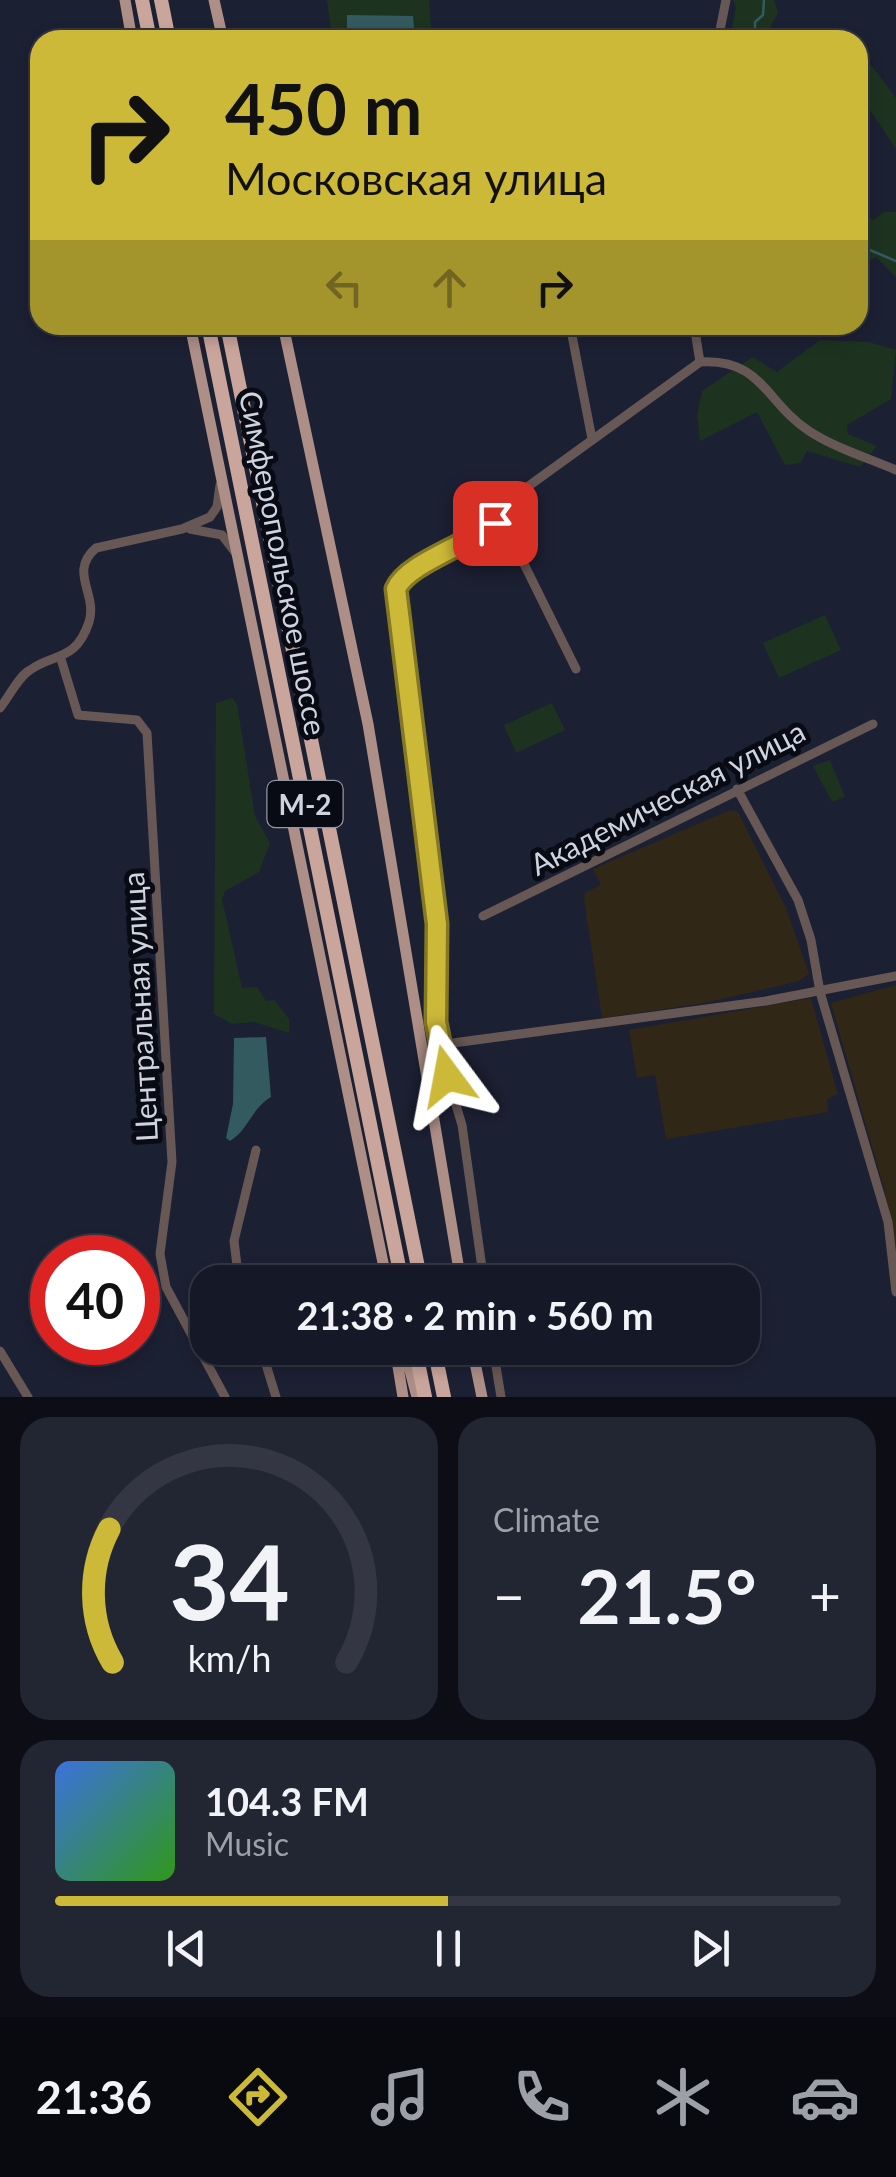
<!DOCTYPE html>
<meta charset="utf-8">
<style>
:root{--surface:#151826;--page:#222532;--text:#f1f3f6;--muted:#9da0a7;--line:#343743;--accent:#cdb938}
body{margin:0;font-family:Lato,sans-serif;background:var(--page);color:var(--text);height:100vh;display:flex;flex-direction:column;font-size:38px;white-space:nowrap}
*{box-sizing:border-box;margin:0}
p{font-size:32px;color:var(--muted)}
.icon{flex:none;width:55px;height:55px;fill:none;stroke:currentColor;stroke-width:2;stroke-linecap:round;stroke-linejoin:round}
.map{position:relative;height:1397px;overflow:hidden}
.panel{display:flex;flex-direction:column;gap:20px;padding:20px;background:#0c0d15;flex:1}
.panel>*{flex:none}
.guide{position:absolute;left:30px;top:30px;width:838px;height:305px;border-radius:30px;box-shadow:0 5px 15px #0003,0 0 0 2px var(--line);background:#cdb938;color:#111;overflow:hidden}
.speed{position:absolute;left:30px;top:1235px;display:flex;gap:20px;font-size:50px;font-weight:700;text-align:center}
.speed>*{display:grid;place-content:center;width:130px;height:130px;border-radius:50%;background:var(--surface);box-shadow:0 5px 15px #0003,0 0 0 2px var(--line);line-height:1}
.speed .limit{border:15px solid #d22;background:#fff;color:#111}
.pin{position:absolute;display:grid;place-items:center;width:85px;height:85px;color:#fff;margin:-42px;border-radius:20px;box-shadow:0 5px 15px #0006}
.me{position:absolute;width:110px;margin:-55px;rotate:347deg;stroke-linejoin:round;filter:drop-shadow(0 0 8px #0008)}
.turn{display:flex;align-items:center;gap:35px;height:210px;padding:0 30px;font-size:45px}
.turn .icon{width:130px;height:130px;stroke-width:2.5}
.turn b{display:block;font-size:70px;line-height:85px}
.lanes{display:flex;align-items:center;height:95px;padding:0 30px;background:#0003;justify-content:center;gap:50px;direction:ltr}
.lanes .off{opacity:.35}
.big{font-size:75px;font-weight:700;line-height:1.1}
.panel .card{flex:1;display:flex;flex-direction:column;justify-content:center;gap:15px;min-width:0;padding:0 35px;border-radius:30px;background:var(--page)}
.panel .dial{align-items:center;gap:0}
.dial svg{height:260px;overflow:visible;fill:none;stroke:var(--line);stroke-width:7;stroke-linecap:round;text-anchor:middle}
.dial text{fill:var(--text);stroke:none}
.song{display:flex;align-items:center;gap:30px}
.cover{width:120px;height:120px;border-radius:15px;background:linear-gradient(135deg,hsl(220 70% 55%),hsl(110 70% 35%))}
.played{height:10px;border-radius:5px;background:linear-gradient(90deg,var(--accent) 50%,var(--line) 50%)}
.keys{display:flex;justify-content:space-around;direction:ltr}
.heat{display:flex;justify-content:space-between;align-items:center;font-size:55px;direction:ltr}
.panel .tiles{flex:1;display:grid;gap:20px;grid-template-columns:1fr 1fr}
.card:last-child{grid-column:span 2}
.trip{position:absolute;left:190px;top:1265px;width:570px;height:100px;border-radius:30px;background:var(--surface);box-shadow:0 5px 15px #0003,0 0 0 2px var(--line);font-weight:700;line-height:100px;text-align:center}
.menu{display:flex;height:160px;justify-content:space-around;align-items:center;background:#080a0f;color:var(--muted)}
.menu .icon{width:70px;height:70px}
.menu .selected{color:var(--accent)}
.menu b{font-size:45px;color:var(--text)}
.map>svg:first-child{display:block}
.industrial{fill:#302717}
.green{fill:#1d3320}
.water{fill:#325a5f}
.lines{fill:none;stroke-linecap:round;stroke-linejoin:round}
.stream{stroke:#325a5f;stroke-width:2.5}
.minor{stroke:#685855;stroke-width:9}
.major{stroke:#ae8f87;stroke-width:11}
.highway{stroke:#caa59b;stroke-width:14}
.route-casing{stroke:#857824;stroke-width:25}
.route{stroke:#cdb938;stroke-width:18}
.labels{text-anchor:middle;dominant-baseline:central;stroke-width:10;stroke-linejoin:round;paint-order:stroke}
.shield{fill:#080b13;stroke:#9397a2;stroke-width:2.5}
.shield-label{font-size:28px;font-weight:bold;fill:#cfd3e0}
.street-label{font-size:30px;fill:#cfd3e0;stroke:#080b13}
</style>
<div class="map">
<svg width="896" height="1397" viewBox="0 0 896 1397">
<rect width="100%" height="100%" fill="#1c2033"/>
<!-- industrial -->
<path class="industrial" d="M730,810L738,812L786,908L809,974L799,981L705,1003L602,1018L584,899L585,893L601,885L593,869Z
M896,985V1265L885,1192L831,1003Z
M811,998L838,1094L827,1099L828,1112L666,1139L655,1075L637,1078L629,1030Z"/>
<!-- green -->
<path class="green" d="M327,0H429L432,40H332Z
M733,0H774L778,13L764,40H730L736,6Z
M858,48L896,98V149L858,92Z
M883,212H896V277L876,257L858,267V213L874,220Z
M820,340L868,342L896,350L891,399L847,425L848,434L877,446L860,467L807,451L800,463L785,465L757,412L700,441L697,415L702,391L753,357L777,372Z
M825,615L841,650L779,678L763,643Z
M232,698L237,704L255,816L270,843L259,872L225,891L222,899L242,988L257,987L266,1001L274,1000L289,1019V1033L254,1022L232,1024L214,1014L216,703Z
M552,703L565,730L516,753L504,725Z
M830,760L845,797L832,802L813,766Z"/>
<!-- water -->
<path class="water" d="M347,15L413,16L415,40H347Z
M266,1037L271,1097C251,1109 249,1129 230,1141L226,1138L233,1104L234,1038Z"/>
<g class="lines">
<!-- stream -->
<path class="stream" d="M755,40V22L763,15L764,0
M858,245L896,261"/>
<!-- minor -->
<path class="minor" d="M718,40L726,0
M570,325L592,439
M694,325L700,362
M495,523L524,564L576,669
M190,529L222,535L235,552
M61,659L78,715L137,720L147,733L172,1162L160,1254L166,1287L225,1397
M0,708C9,697 18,677 30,670C53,653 76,662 89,622C98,594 68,572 96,548L182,529L210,517L217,507L220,485
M737,789L798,900L811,940L820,992L888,1222L896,1292
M483,916L873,724
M438,1045L766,1001L896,976
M239,1282L234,1241L256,1150
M484,1282L462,1125L438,1045L437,923L399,635L396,598L399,581L477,538L519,493L700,362C762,358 766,403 809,431C835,448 868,458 896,470
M261,1348L276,1397
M493,1348L501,1397
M0,1351L28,1397"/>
<!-- major -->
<path class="major" d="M125,0L132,40
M214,0L223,40
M190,325L387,1282
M283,325L368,724L461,1282
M395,1348L403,1397
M404,1348L417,1397
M472,1348L482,1397"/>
<!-- highway -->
<path class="highway" d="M142,0L150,40
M161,0L169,40
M208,325L402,1282
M227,325L421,1282
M415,1348L425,1397
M434,1348L444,1397"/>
</g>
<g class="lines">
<!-- route casing -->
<g class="route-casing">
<path id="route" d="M447,1076L436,1022L437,924L396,589C407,563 471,544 495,523"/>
</g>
<!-- route -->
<use href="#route" class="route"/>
</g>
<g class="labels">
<!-- shield labels -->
<rect class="shield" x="267.5" y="781" width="75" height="46" rx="8"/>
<g class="shield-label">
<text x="305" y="804">М-2</text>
</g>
<!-- street labels -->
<g class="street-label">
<text transform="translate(284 563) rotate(79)">Симферопольское шоссе</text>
<text transform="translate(667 797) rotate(-27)">Академическая улица</text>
<text transform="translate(139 1007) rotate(-93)">Центральная улица</text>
</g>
</g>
</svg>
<div class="speed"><div class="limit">40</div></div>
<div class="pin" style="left:495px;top:523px;background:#d93025"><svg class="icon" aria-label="arrive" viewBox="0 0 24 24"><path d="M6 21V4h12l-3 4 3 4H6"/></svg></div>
<svg class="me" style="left:447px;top:1076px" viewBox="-20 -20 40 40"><path d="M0-17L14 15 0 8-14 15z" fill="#cdb938" stroke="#fff" stroke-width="4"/></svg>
<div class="trip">21:38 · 2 min · 560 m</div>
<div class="guide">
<div class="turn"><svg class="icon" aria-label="right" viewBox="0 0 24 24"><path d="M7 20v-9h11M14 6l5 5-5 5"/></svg><div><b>450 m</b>Московская улица</div></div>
<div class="lanes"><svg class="icon off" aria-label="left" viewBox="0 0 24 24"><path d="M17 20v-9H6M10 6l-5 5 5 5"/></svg><svg class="icon off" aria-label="ahead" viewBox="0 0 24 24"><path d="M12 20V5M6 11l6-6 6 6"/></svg><svg class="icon" aria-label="right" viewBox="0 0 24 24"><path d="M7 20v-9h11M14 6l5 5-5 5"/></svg></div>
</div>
</div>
<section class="panel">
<div class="tiles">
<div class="card dial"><svg viewBox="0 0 100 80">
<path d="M14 69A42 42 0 1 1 86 69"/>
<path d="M14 69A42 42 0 0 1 13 28" stroke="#cdb938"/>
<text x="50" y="56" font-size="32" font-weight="700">34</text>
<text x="50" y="72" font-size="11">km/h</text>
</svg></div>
<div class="card"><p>Climate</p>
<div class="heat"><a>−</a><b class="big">21.5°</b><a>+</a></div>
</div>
<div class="card">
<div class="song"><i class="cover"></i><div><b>104.3 FM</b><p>Music</p></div></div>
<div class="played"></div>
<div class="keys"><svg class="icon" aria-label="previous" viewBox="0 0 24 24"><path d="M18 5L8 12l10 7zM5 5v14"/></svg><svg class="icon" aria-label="pause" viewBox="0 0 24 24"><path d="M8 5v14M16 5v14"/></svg><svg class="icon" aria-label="next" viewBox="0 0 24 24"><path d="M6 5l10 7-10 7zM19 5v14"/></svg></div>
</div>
</div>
</section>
<nav class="menu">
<b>21:36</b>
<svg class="icon selected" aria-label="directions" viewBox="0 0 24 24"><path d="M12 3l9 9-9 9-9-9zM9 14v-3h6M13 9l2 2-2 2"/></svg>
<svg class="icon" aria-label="music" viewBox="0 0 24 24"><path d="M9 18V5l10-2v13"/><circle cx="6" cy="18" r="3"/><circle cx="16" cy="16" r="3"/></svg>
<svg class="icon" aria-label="phone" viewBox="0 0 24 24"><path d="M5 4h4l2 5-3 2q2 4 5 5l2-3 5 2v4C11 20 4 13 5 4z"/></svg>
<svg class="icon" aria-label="climate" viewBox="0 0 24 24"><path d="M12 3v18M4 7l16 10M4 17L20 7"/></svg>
<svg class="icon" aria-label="car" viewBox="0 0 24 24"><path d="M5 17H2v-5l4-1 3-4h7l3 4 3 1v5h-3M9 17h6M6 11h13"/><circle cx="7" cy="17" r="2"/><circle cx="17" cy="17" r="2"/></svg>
</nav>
